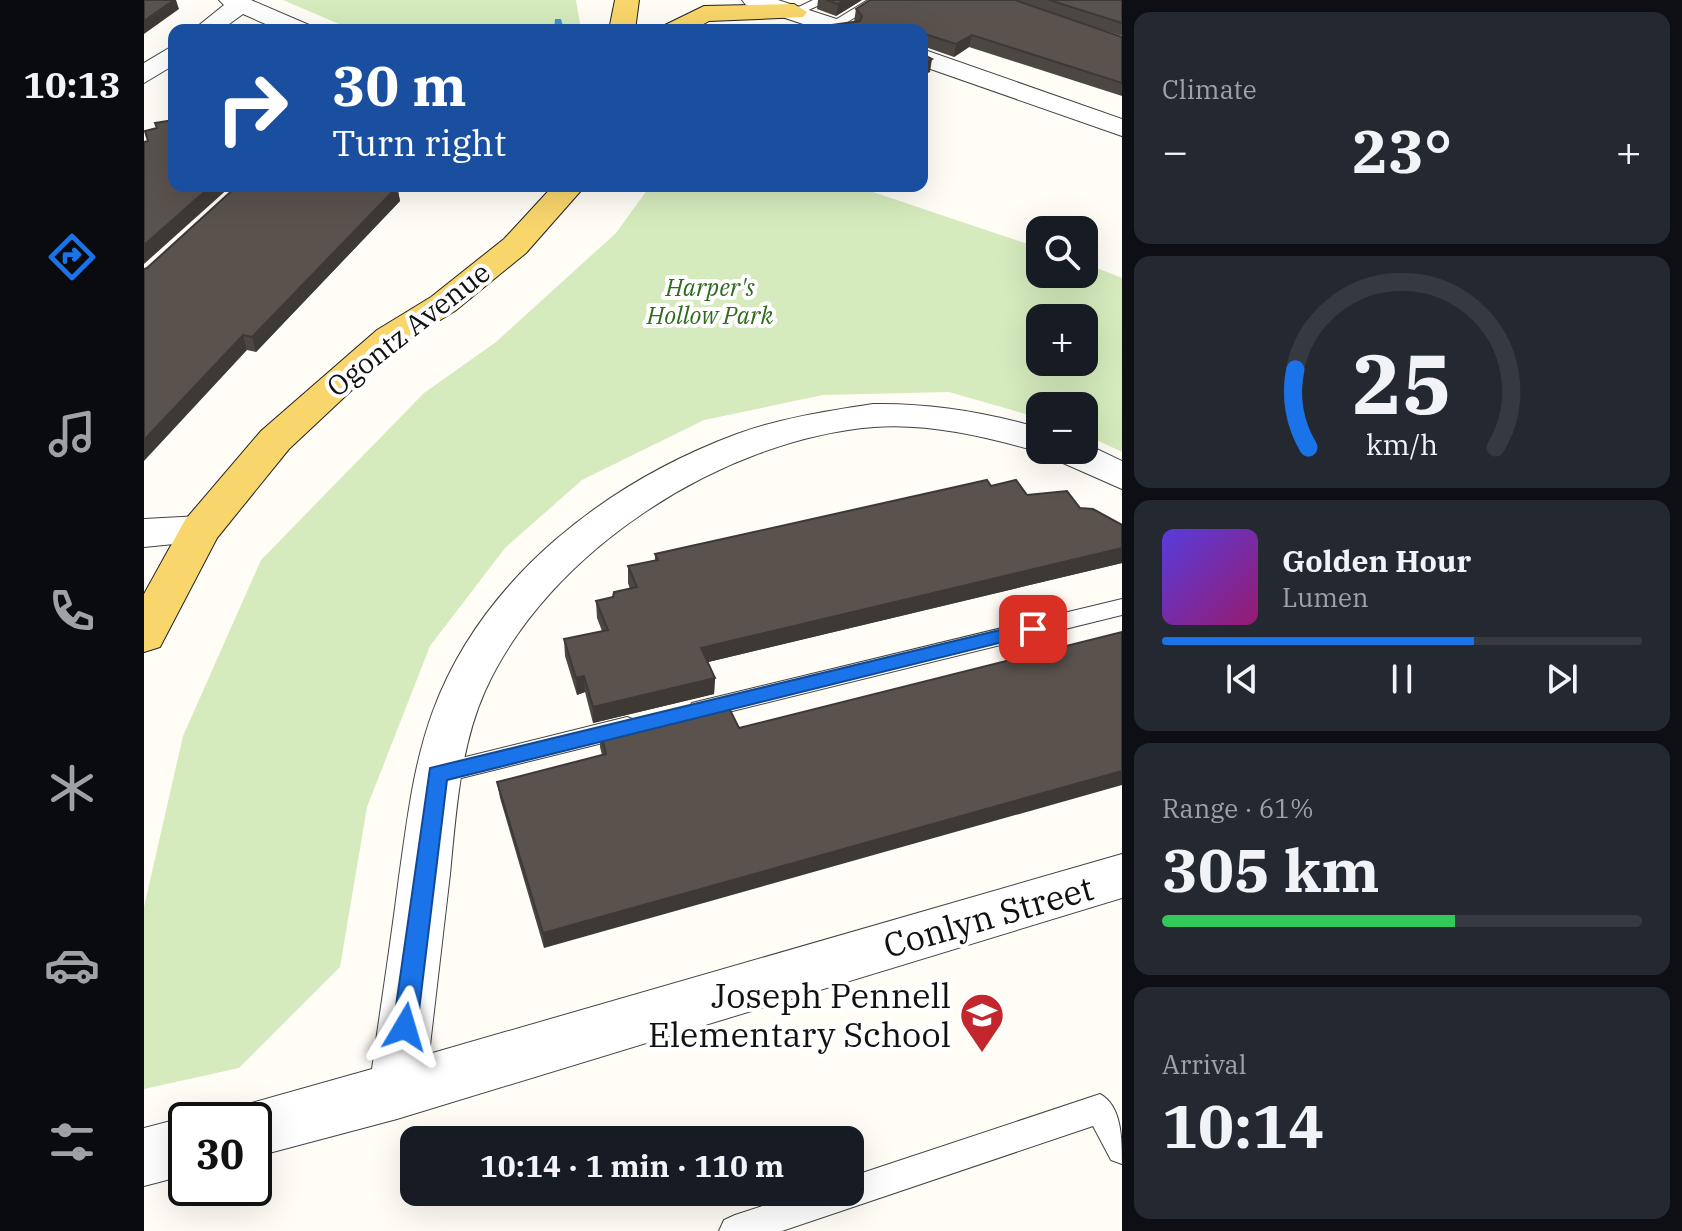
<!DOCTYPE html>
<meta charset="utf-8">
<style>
:root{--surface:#171b24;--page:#242831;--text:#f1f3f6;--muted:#9ea1a6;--line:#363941;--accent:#1a73e8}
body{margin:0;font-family:"IBM Plex Serif",serif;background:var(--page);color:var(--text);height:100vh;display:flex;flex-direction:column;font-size:30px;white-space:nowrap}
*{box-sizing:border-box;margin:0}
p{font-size:26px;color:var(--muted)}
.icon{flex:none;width:44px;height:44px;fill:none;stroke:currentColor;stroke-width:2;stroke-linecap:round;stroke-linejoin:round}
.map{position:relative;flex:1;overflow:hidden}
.drawer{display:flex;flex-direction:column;gap:12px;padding:12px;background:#0d0f14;width:560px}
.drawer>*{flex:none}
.hud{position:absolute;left:24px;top:24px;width:760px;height:168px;border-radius:16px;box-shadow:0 8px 32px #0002;background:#1a4fa0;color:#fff;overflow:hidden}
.fabs{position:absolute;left:882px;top:216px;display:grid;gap:16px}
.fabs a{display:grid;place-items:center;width:72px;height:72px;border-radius:16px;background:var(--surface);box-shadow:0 8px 32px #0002;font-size:40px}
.speed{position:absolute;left:24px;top:1102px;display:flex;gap:16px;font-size:40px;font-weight:700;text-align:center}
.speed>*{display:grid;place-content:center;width:104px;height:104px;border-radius:50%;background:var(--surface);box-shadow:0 8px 32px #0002;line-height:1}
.speed .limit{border:4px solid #111;border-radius:12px;background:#fff;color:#111}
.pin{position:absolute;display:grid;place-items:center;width:68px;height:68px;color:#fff;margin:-34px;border-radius:16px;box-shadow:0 4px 12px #0006}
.me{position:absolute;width:88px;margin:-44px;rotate:7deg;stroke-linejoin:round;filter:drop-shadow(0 0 6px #0008)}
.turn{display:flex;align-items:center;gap:28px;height:168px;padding:0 32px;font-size:36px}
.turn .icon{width:104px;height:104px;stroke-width:2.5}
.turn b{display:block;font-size:56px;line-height:68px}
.big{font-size:60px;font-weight:800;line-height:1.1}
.drawer .card{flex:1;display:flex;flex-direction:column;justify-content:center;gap:12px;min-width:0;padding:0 28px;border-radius:16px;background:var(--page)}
.drawer .dial{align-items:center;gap:0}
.dial svg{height:208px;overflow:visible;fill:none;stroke:var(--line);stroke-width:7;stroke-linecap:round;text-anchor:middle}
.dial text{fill:var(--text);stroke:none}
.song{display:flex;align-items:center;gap:24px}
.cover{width:96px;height:96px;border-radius:12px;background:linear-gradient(135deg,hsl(250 70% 55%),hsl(320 70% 35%))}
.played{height:8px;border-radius:4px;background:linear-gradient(90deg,var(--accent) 65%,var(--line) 65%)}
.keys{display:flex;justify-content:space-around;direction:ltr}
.heat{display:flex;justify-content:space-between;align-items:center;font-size:44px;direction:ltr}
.charge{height:12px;border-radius:6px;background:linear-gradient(90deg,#34c759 61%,var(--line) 0)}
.trip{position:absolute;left:256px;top:1126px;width:464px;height:80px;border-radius:16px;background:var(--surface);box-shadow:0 8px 32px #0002;font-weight:800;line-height:80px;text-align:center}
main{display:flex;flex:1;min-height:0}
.dock{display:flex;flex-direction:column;width:144px;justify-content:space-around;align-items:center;background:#090b0e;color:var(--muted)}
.dock .icon{width:56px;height:56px}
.dock .current{color:var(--accent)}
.dock b{font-size:36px;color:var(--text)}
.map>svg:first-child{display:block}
.green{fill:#d5ebbd;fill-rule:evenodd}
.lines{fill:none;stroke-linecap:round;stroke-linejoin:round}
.stream{fill:#3f96cf;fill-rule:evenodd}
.lane-casing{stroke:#444;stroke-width:2}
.street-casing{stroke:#444;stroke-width:2}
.primary-casing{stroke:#222;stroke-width:2}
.lane{fill:#fff;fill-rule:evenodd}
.street{fill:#fff;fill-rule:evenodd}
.primary{fill:#f9d66b;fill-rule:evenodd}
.wall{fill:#4d4742}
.shaded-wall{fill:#3f3936}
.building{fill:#5a524d;stroke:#3f3936;stroke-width:2}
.route{fill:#1a73e8;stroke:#114b97;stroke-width:2}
.labels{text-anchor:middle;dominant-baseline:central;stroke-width:8;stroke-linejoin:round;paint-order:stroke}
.far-park-label{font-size:24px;font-style:italic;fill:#2f6b1f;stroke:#fff}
.street-label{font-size:28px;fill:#111;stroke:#fff}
.near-street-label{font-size:34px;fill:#111;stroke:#fff}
.near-poi-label{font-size:34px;fill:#111;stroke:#fff;text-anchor:end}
</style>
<main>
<nav class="dock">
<b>10:13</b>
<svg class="icon current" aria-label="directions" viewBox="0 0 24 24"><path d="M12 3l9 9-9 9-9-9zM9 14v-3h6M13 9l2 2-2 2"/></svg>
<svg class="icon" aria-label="music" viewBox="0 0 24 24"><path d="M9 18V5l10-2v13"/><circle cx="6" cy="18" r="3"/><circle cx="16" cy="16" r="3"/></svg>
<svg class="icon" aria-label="phone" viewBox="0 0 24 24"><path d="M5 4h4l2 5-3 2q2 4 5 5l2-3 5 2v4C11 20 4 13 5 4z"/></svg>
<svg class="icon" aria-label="climate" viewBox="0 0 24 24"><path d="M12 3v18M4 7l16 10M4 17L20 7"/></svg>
<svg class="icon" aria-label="car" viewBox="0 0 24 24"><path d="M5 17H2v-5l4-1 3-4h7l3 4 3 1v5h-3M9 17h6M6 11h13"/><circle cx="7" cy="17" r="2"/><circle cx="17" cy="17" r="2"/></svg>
<svg class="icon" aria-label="filters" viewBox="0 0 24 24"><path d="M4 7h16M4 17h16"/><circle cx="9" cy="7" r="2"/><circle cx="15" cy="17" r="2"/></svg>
</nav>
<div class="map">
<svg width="978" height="1231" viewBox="0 0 978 1231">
<rect width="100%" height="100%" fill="#fffdf5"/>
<!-- green -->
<path class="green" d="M139,0H432L437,30H209Z
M506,186H711L896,248V274H940V263L978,278V452L940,434V406H896V418L805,392L679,395L560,420L438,480L361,548L286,646L223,807L196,967L95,1068L0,1089V907L39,736L117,560L280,393L352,342L472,233ZM896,318H940V362H896Z"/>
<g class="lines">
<!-- stream -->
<path class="stream" d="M411,19H417L420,30H410Z"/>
<!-- lane casing -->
<g class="lane-casing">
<path id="lane" d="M669,0H686L654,15L644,12Z
M724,0H739L694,28L683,25Z
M978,599V615L556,719L548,717L544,710L548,703L556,701Z
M483,717L491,720L495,727L491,734L483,737L293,784L284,781L281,774L284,767L293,764Z
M956,1094C978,1106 978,1139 978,1164L967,1160L949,1126L638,1231H575L580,1220L591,1215L661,1192H706V1177Z"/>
</g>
<!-- street casing -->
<g class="street-casing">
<path id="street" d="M75,0H107L165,25L168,30H135L99,14L77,30H49L80,5Z
M598,0H634L711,25L714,30H677L602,5Z
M30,45V65L0,83V63Z
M778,49L978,119V136L778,66Z
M729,404C786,403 841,412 896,428V450H903L896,452C842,437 786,423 730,427C579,439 404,551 341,691C316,747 312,813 306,874C299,934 292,994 285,1054L978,854V898L253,1119L110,1157V1120H85L90,1108L228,1069C237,1005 247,941 255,877C263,822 269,765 289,711C338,578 463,482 593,434C637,418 683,411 729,404Z
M940,443L978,461V489L910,459L904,450H940Z
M56,516L70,520L76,530L70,540L0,547V519Z
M42,1117L49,1120H42V1175L0,1186V1128Z"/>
</g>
<!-- primary casing -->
<g class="primary-casing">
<path id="primary" d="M471,0H495L491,30H465Z
M650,4L663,12L659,17L565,21L549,30H517L521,25L560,6Z
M409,186H441L382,253L311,311L257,344L145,449L73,538L16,647L0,652V594L41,520L117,431L233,330L287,297L360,239Z"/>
</g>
<!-- lane -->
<use href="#lane" class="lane"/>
<!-- street -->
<use href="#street" class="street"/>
<!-- primary -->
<use href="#primary" class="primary"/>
</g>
<!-- wall -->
<path class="wall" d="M674,0H718L692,16L673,9Z
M726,0H978V36L950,27L978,37V96L825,47L810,57L710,22L712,9Z
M93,186H259L254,191L256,201L112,352L103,350L3,268Z
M847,486L936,508L978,525V563L564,662L571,678L570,694L449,723L441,692L433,695L421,656L420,639L458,631L453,618L452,601L469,597L486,589L484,583V566L511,560V554Z
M581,700L400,948L356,798L353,782L458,755L456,747V730Z"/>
<!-- shaded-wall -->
<path class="shaded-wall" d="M30,0H32L35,9L0,34V21Z
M700,0H718L692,16L694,4Z
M781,34L779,46L778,47V36Z
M828,35L825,47L810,57L812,44Z
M788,59L786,72L778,76V65Z
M67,186H87L0,264V245Z
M244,186H259L254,191L256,201L112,352L108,337Z
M99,335L103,350L0,461V440Z
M978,548V563L556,664L557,648Z
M440,676L441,692L433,695L432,678Z
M571,678L570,694L449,723V707Z
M978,771V785L400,948L399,933Z"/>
<!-- building -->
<path class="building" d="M0,0H30L0,21Z
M682,0H700L694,4Z
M726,0H871L978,37V83L828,35L812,44L781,34L778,36V30H653L716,21L718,16L712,9Z
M905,0H978V23Z
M778,54L788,59L778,65Z
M30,120V186H67L0,245V142L4,141L1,131L13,128L11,123Z
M93,186L253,187L108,337L99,335L0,440V269L3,268Z
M843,480L847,486L872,480L883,495L923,491L936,508L949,509L978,525V548L557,648L571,678L449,707L440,676L432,678L420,639L464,630L452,601L469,597L470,592L493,587L484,566L514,560L511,554Z
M978,632V771L399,933L353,782L462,754L456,730L581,700L595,728Z"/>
<!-- route -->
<path class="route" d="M889,622L898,629L895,633L303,780L273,1027L270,1035L261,1039L253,1035L249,1027L286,768Z"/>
<!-- icons -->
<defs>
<g id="school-pin" transform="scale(2.3)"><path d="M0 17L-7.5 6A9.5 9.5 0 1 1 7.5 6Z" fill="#c4262e" stroke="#fff"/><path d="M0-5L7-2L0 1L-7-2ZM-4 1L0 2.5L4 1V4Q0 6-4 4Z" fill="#fff"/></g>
</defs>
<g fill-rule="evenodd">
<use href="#school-pin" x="838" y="1015"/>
</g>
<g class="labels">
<!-- far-park labels -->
<g class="far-park-label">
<text x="566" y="287">Harper's<tspan x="566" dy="28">Hollow Park</tspan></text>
</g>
<!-- street labels -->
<g class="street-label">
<text transform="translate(264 329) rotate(-38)">Ogontz Avenue</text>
</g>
<!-- near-street labels -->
<g class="near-street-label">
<text transform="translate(844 916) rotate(-16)">Conlyn Street</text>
</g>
<!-- near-poi labels -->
<g class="near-poi-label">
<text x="807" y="995">Joseph Pennell<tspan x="807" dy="39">Elementary School</tspan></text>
</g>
</g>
</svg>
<div class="fabs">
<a><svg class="icon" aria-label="search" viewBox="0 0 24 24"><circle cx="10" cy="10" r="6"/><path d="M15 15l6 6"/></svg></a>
<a>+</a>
<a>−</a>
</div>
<div class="speed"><div class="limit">30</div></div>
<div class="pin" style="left:889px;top:629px;background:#d93025"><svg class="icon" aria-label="arrive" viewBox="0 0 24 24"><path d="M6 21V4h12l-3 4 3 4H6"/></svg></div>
<svg class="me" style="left:261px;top:1027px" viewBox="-20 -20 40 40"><path d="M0-17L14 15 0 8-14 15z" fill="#1a73e8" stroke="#fff" stroke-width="4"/></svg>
<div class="trip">10:14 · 1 min · 110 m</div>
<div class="hud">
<div class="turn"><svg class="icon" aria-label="right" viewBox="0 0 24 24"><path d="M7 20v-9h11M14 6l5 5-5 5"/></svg><div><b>30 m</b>Turn right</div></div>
</div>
</div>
<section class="drawer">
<div class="card"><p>Climate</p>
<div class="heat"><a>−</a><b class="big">23°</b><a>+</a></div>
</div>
<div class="card dial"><svg viewBox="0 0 100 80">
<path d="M14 69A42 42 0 1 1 86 69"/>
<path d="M14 69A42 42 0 0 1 9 39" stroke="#1a73e8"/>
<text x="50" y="56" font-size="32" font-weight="700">25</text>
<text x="50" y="72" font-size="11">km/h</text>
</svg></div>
<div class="card">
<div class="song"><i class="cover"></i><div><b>Golden Hour</b><p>Lumen</p></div></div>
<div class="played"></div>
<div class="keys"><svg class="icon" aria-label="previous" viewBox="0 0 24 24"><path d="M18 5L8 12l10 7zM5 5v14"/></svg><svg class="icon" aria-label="pause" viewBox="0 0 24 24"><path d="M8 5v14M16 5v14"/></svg><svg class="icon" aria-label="next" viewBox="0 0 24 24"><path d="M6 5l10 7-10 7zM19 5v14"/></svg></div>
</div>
<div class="card"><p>Range · 61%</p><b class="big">305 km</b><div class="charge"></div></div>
<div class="card"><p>Arrival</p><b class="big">10:14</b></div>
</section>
</main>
